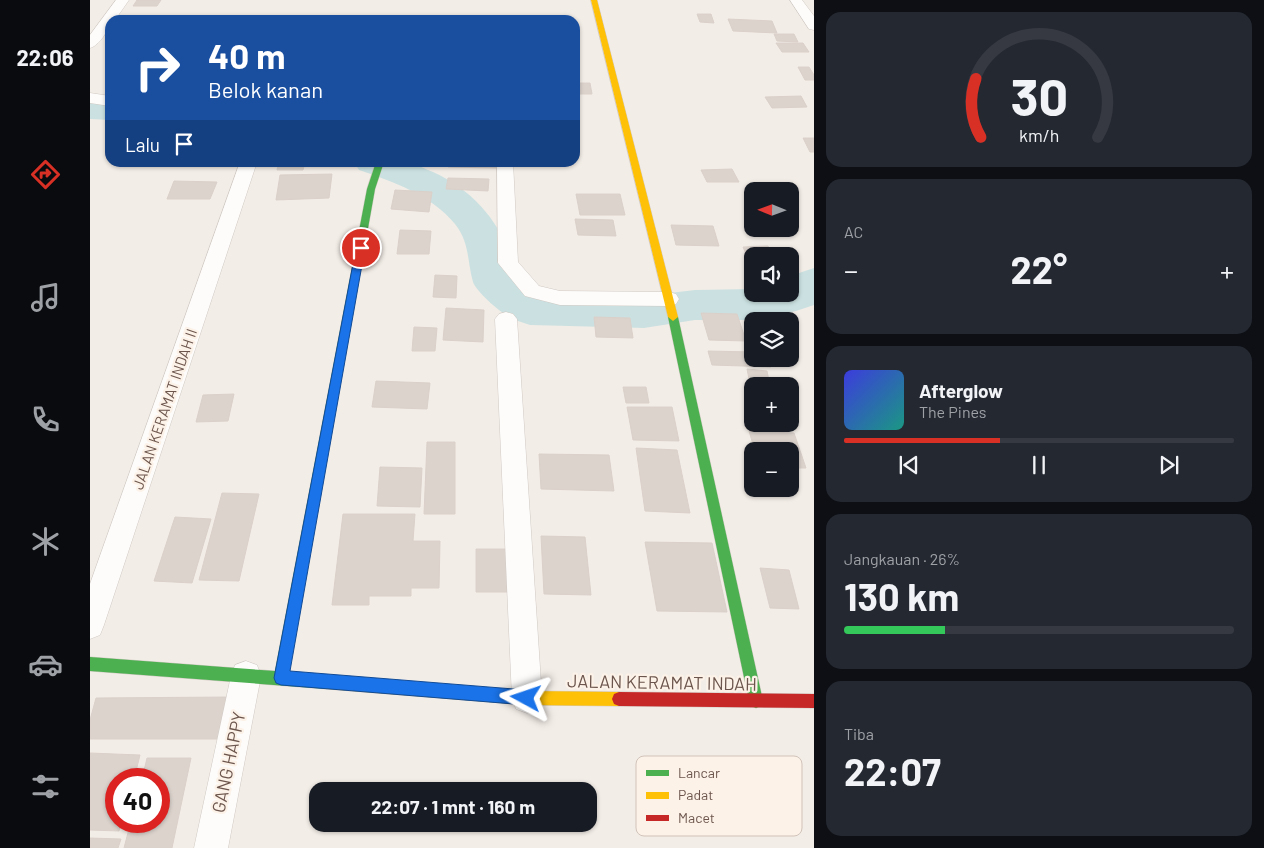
<!DOCTYPE html>
<html lang="id">
<meta charset="utf-8">
<style>
:root{--surface:#171b24;--page:#242831;--text:#f1f3f6;--muted:#9ea1a6;--line:#363941;--accent:#d93025}
body{margin:0;font-family:Barlow,sans-serif;background:var(--page);color:var(--text);height:100vh;display:flex;flex-direction:column;font-size:19px;white-space:nowrap}
*{box-sizing:border-box;margin:0}
p{font-size:16px;color:var(--muted)}
.icon{flex:none;width:28px;height:28px;fill:none;stroke:currentColor;stroke-width:2;stroke-linecap:round;stroke-linejoin:round}
.map{position:relative;flex:1;overflow:hidden}
.sheet{display:flex;flex-direction:column;gap:12px;padding:12px;background:#0d0f14;width:450px}
.sheet>*{flex:none}
.guide{position:absolute;left:15px;top:15px;width:475px;height:152px;border-radius:15px;box-shadow:0 1px 4px #0004;background:#1a4fa0;color:#fff;overflow:hidden}
.needle{width:32px;rotate:271deg}
.tools{position:absolute;left:654px;top:182px;display:grid;gap:10px}
.tools a{display:grid;place-items:center;width:55px;height:55px;border-radius:10px;background:var(--surface);box-shadow:0 1px 4px #0004;font-size:25px}
.speed{position:absolute;left:15px;top:768px;display:flex;gap:10px;font-size:25px;font-weight:700;text-align:center}
.speed>*{display:grid;place-content:center;width:65px;height:65px;border-radius:50%;background:var(--surface);box-shadow:0 1px 4px #0004;line-height:1}
.speed .limit{border:8px solid #d22;background:#fff;color:#111}
.pin{position:absolute;display:grid;place-items:center;width:42px;height:42px;color:#fff;margin:-21px;border:2px solid #fff;border-radius:50%;box-shadow:0 1px 5px #0007}
.me{position:absolute;width:55px;margin:-28px;rotate:275deg;stroke-linejoin:round;filter:drop-shadow(0 0 4px #0008)}
.turn{display:flex;align-items:center;gap:18px;height:105px;padding:0 20px;font-size:22px}
.turn .icon{width:65px;height:65px;stroke-width:2.5}
.turn b{display:block;font-size:35px;line-height:42px}
.then{display:flex;align-items:center;height:48px;padding:0 20px;background:#0003;gap:10px;font-size:19px}
.big{font-size:38px;font-weight:700;line-height:1.1}
.sheet .widget{flex:1;display:flex;flex-direction:column;justify-content:center;gap:8px;min-width:0;padding:0 18px;border-radius:15px;background:var(--page)}
.sheet .dial{align-items:center;gap:0}
.dial svg{height:130px;overflow:visible;fill:none;stroke:var(--line);stroke-width:7;stroke-linecap:round;text-anchor:middle}
.dial text{fill:var(--text);stroke:none}
.song{display:flex;align-items:center;gap:15px}
.cover{width:60px;height:60px;border-radius:8px;background:linear-gradient(135deg,hsl(240 70% 55%),hsl(170 70% 35%))}
.played{height:5px;border-radius:2px;background:linear-gradient(90deg,var(--accent) 40%,var(--line) 40%)}
.keys{display:flex;justify-content:space-around;direction:ltr}
.heat{display:flex;justify-content:space-between;align-items:center;font-size:28px;direction:ltr}
.charge{height:8px;border-radius:4px;background:linear-gradient(90deg,#34c759 26%,var(--line) 0)}
.trip{position:absolute;left:219px;top:782px;width:288px;height:50px;border-radius:15px;background:var(--surface);box-shadow:0 1px 4px #0004;font-weight:700;line-height:50px;text-align:center}
main{display:flex;flex:1;min-height:0}
.tabs{display:flex;flex-direction:column;width:90px;justify-content:space-around;align-items:center;background:#090b0e;color:var(--muted)}
.tabs .icon{width:35px;height:35px}
.tabs .current{color:var(--accent)}
.tabs b{font-size:22px;color:var(--text)}
.map>svg:first-child{display:block}
.lines{fill:none;stroke-linecap:round;stroke-linejoin:round}
.river{fill:#cbe1e1;fill-rule:evenodd}
.building{fill:#dcd3cd;stroke:#dbd0ca}
.street-casing{stroke:#d0c9c3;stroke-width:1}
.fast-casing{stroke:#d2cac4;stroke-width:1}
.slow-casing{stroke:#d2cac4;stroke-width:1}
.jam-casing{stroke:#d2cac4;stroke-width:1}
.street{fill:#fdfcfb;fill-rule:evenodd}
.fast{fill:#4caf50;fill-rule:evenodd}
.slow{fill:#ffc107;fill-rule:evenodd}
.jam{fill:#c62828;fill-rule:evenodd}
.route{fill:#1a73e8;stroke:#114b97}
.labels{text-anchor:middle;dominant-baseline:central;stroke-width:4.5;stroke-linejoin:round;paint-order:stroke}
.street-label{font-size:15px;fill:#6c554c;stroke:#fcf2e8}
.near-street-label{font-size:18px;fill:#6c554c;stroke:#fcf2e8}
.key{fill:#fcf2e8;stroke:#d1c3b9;stroke-width:1}
.key-label{font-size:14px;fill:#6c554c}
</style>
<main>
<nav class="tabs">
<b>22:06</b>
<svg class="icon current" aria-label="directions" viewBox="0 0 24 24"><path d="M12 3l9 9-9 9-9-9zM9 14v-3h6M13 9l2 2-2 2"/></svg>
<svg class="icon" aria-label="music" viewBox="0 0 24 24"><path d="M9 18V5l10-2v13"/><circle cx="6" cy="18" r="3"/><circle cx="16" cy="16" r="3"/></svg>
<svg class="icon" aria-label="phone" viewBox="0 0 24 24"><path d="M5 4h4l2 5-3 2q2 4 5 5l2-3 5 2v4C11 20 4 13 5 4z"/></svg>
<svg class="icon" aria-label="climate" viewBox="0 0 24 24"><path d="M12 3v18M4 7l16 10M4 17L20 7"/></svg>
<svg class="icon" aria-label="car" viewBox="0 0 24 24"><path d="M5 17H2v-5l4-1 3-4h7l3 4 3 1v5h-3M9 17h6M6 11h13"/><circle cx="7" cy="17" r="2"/><circle cx="17" cy="17" r="2"/></svg>
<svg class="icon" aria-label="filters" viewBox="0 0 24 24"><path d="M4 7h16M4 17h16"/><circle cx="9" cy="7" r="2"/><circle cx="15" cy="17" r="2"/></svg>
</nav>
<div class="map">
<svg width="724" height="848" viewBox="0 0 724 848">
<rect width="100%" height="100%" fill="#f3ede7"/>
<g class="lines">
<!-- river -->
<path class="river" d="M0,99L20,100V120L0,119Z
M264,162C282,162 301,160 318,162C326,164 335,169 343,172C387,192 417,229 425,276L450,294L554,296L605,290L662,289V294H700V279L709,273L724,268V305L706,311L659,320H605L554,328L440,325C435,323 430,322 425,320C414,316 387,293 383,282C377,261 380,243 365,224C341,195 304,182 269,170Z"/>
</g>
<!-- building -->
<path class="building" d="M47,0H71L67,6H43Z
M607,14H621L624,23L610,22Z
M37,18H64L63,20H36Z
M638,19L682,21L687,33L643,31Z
M684,34H704L708,42L687,41Z
M686,43H713L719,52H692Z
M708,67H719L724,75V80H715Z
M485,83H500L502,94H485Z
M711,96L717,107L682,108L675,97Z
M713,138H724V152H720Z
M189,162H215L213,170H187Z
M358,162H406V168L358,167Z
M642,169L649,182H617L611,170Z
M242,174L239,198L186,200L190,175Z
M358,178L399,179L398,191L356,189Z
M84,181L127,182L120,199H77Z
M305,190L342,192L339,212L301,209Z
M486,194H530L535,215H490Z
M485,219L523,220L526,236L488,235Z
M581,225L623,226L629,246L586,245Z
M310,230L341,231L339,254H307Z
M678,246L682,256H662V266H661L653,247Z
M345,275L367,276L366,298L343,297Z
M356,308L394,310L393,342L353,340Z
M611,313L647,314L656,341L619,340Z
M504,317L540,318L543,338L506,337Z
M324,327L347,328L345,351H322Z
M618,351L662,352V359H678L681,367L622,365Z
M657,369L677,371L680,386H662V394Z
M286,381L340,383L337,409L282,407Z
M533,387H556L559,403H536Z
M144,394L138,421L106,422L113,395Z
M537,407H582L589,441L543,440Z
M659,431L704,433L716,468H700V451H665Z
M337,442H365V514H334Z
M546,448L587,450L600,513L555,511Z
M449,454L519,455L524,491L451,489Z
M290,467L332,468L330,507L287,506Z
M132,493L169,494L149,581L109,580Z
M253,514H325L323,541H350L349,588H321V596H279V605H242Z
M85,517L121,519L102,583L64,581Z
M451,536L495,537L501,595L454,594Z
M555,542L622,543L637,612L567,611Z
M386,549H418L420,592H386Z
M670,568L699,570L709,609L680,608Z
M138,697L131,739H0V720L6,698Z
M0,753L50,755L44,779H26V821H31L29,831L0,830Z
M57,758H101L82,848H34L41,821H69V779H52Z
M0,838L31,839L28,848H0Z"/>
<g class="lines">
<!-- street casing -->
<g class="street-casing">
<path id="street" d="M26,0H39L25,20H20C20,29 9,46 0,48V35Z
M700,0H712L724,16V30L719,29Z
M0,93L20,96V106L0,103Z
M150,162H167L14,625L10,635L0,639V584Z
M407,162H423L428,262L449,286L470,291L579,292L586,294L589,299L586,304L579,306L470,305L435,296L408,263Z
M416,312L423,314L427,319L452,698L448,709L437,713L426,709L422,698L405,319L409,314Z
M156,661L167,665L171,676L138,848H104L141,676L145,665Z"/>
</g>
<!-- fast casing -->
<g class="fast-casing">
<path id="fast" d="M286,162H294L285,189L199,672L237,675L242,677L244,682L242,687L237,689L0,671V657L185,671L277,189Z
M583,313L588,317L673,701L671,706L666,708L661,706L659,701L578,317Z"/>
</g>
<!-- slow casing -->
<g class="slow-casing">
<path id="slow" d="M501,0H507L588,317L583,321L578,317Z
M237,675L437,691L529,692L534,694L536,699L534,704L529,706L437,705L237,689L232,687L230,682L232,677Z"/>
</g>
<!-- jam casing -->
<g class="jam-casing">
<path id="jam" d="M529,692L724,694V708L529,706L524,704L522,699L524,694Z"/>
</g>
<!-- street -->
<use href="#street" class="street"/>
<!-- fast -->
<use href="#fast" class="fast"/>
<!-- slow -->
<use href="#slow" class="slow"/>
<!-- jam -->
<use href="#jam" class="jam"/>
</g>
<!-- route -->
<path class="route" d="M271,245L275,248L200,671L436,690L442,692L444,698L442,703L436,705L191,685L186,683L184,678L266,248Z"/>
<g class="labels">
<!-- street labels -->
<g class="street-label">
<text transform="translate(74 409) rotate(-71)">JALAN KERAMAT INDAH II</text>
</g>
<!-- near-street labels -->
<g class="near-street-label">
<text transform="translate(572 682) rotate(1)">JALAN KERAMAT INDAH</text>
<text transform="translate(138 762) rotate(-78)">GANG HAPPY</text>
</g>
</g>
<!-- legend -->
<rect x="546" y="756" width="166" height="80" rx="8" class="key"/>
<rect x="556" y="770" width="23" height="6" fill="#4caf50"/>
<rect x="556" y="792" width="23" height="7" fill="#ffc107"/>
<rect x="556" y="815" width="23" height="6" fill="#c62828"/>
<g class="key-label">
<text x="588" y="778">Lancar</text>
<text x="588" y="800">Padat</text>
<text x="588" y="823">Macet</text>
</g>
</svg>
<div class="tools">
<a><svg class="needle" viewBox="-14 -14 28 28"><path d="M0-13l5 13h-10z" fill="#e53935"/><path d="M0 13l5-13h-10z" fill="#9ea1a6"/></svg></a>
<a><svg class="icon" aria-label="sound" viewBox="0 0 24 24"><path d="M4 9h4l5-4v14l-5-4H4zM17 9q2 3 0 6"/></svg></a>
<a><svg class="icon" aria-label="layers" viewBox="0 0 24 24"><path d="M12 4l9 5-9 5-9-5zM3 14l9 5 9-5"/></svg></a>
<a>+</a>
<a>−</a>
</div>
<div class="speed"><div class="limit">40</div></div>
<div class="pin" style="left:271px;top:248px;background:#d93025"><svg class="icon" aria-label="arrive" viewBox="0 0 24 24"><path d="M6 21V4h12l-3 4 3 4H6"/></svg></div>
<svg class="me" style="left:436px;top:698px" viewBox="-20 -20 40 40"><path d="M0-17L14 15 0 8-14 15z" fill="#1a73e8" stroke="#fff" stroke-width="4"/></svg>
<div class="trip">22:07 · 1 mnt · 160 m</div>
<div class="guide">
<div class="turn"><svg class="icon" aria-label="right" viewBox="0 0 24 24"><path d="M7 20v-9h11M14 6l5 5-5 5"/></svg><div><b>40 m</b>Belok kanan</div></div>
<div class="then">Lalu<svg class="icon" aria-label="arrive" viewBox="0 0 24 24"><path d="M6 21V4h12l-3 4 3 4H6"/></svg></div>
</div>
</div>
<section class="sheet">
<div class="widget dial"><svg viewBox="0 0 100 80">
<path d="M14 69A42 42 0 1 1 86 69"/>
<path d="M14 69A42 42 0 0 1 11 33" stroke="#d93025"/>
<text x="50" y="56" font-size="32" font-weight="700">30</text>
<text x="50" y="72" font-size="11">km/h</text>
</svg></div>
<div class="widget"><p>AC</p>
<div class="heat"><a>−</a><b class="big">22°</b><a>+</a></div>
</div>
<div class="widget">
<div class="song"><i class="cover"></i><div><b>Afterglow</b><p>The Pines</p></div></div>
<div class="played"></div>
<div class="keys"><svg class="icon" aria-label="previous" viewBox="0 0 24 24"><path d="M18 5L8 12l10 7zM5 5v14"/></svg><svg class="icon" aria-label="pause" viewBox="0 0 24 24"><path d="M8 5v14M16 5v14"/></svg><svg class="icon" aria-label="next" viewBox="0 0 24 24"><path d="M6 5l10 7-10 7zM19 5v14"/></svg></div>
</div>
<div class="widget"><p>Jangkauan · 26%</p><b class="big">130 km</b><div class="charge"></div></div>
<div class="widget"><p>Tiba</p><b class="big">22:07</b></div>
</section>
</main>
